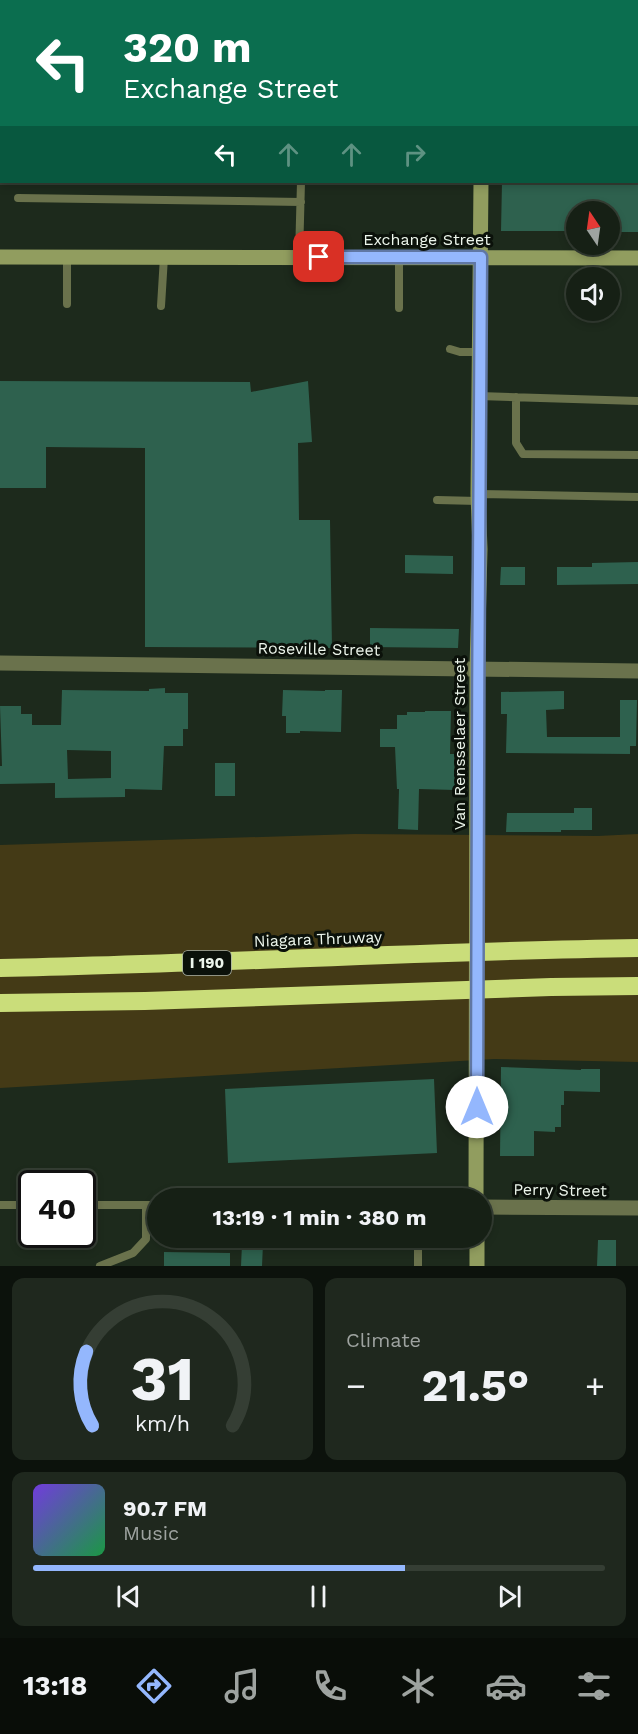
<!DOCTYPE html>
<meta charset="utf-8">
<style>
:root{--surface:#162015;--page:#1f281e;--text:#f1f3f6;--muted:#9ea3a0;--line:#353e34;--accent:#94b7fd}
body{margin:0;font-family:"Work Sans",sans-serif;background:var(--page);color:var(--text);height:100vh;display:flex;flex-direction:column;font-size:22px;white-space:nowrap}
*{box-sizing:border-box;margin:0}
p{font-size:20px;color:var(--muted)}
.icon{flex:none;width:33px;height:33px;fill:none;stroke:currentColor;stroke-width:2;stroke-linecap:round;stroke-linejoin:round}
.map{position:relative;height:1266px;overflow:hidden}
.panel{display:flex;flex-direction:column;gap:12px;padding:12px;background:#0c120c;flex:1}
.panel>*{flex:none}
.top-card{position:absolute;left:0px;top:0px;width:639px;height:183px;box-shadow:0 3px 9px #0003,0 0 0 2px var(--line);background:#0b6e4f;color:#fff;overflow:hidden}
.needle{width:39px;rotate:347deg}
.controls{position:absolute;left:566px;top:201px;display:grid;gap:12px}
.controls a{display:grid;place-items:center;width:54px;height:54px;border-radius:50%;background:var(--surface);box-shadow:0 3px 9px #0003,0 0 0 2px var(--line);font-size:30px}
.speed{position:absolute;left:18px;top:1170px;display:flex;gap:12px;font-size:30px;font-weight:700;text-align:center}
.speed>*{display:grid;place-content:center;width:78px;height:78px;border-radius:50%;background:var(--surface);box-shadow:0 3px 9px #0003,0 0 0 2px var(--line);line-height:1}
.speed .limit{border:3px solid #111;border-radius:9px;background:#fff;color:#111}
.pin{position:absolute;display:grid;place-items:center;width:51px;height:51px;color:#fff;margin:-26px;border-radius:12px;box-shadow:0 3px 9px #0006}
.me{position:absolute;width:66px;margin:-33px;rotate:0deg;stroke-linejoin:round;filter:drop-shadow(0 0 4px #0008)}
.turn{display:flex;align-items:center;gap:21px;height:126px;padding:0 24px;font-size:27px}
.turn .icon{width:78px;height:78px;stroke-width:2.5}
.turn b{display:block;font-size:42px;line-height:51px}
.lanes{display:flex;align-items:center;height:57px;padding:0 24px;background:#0003;justify-content:center;gap:30px;direction:ltr}
.lanes .off{opacity:.35}
.big{font-size:45px;font-weight:700;line-height:1.1}
.panel .tile{flex:1;display:flex;flex-direction:column;justify-content:center;gap:9px;min-width:0;padding:0 21px;border-radius:12px;background:var(--page)}
.panel .dial{align-items:center;gap:0}
.dial svg{height:156px;overflow:visible;fill:none;stroke:var(--line);stroke-width:7;stroke-linecap:round;text-anchor:middle}
.dial text{fill:var(--text);stroke:none}
.song{display:flex;align-items:center;gap:18px}
.cover{width:72px;height:72px;border-radius:9px;background:linear-gradient(135deg,hsl(260 70% 55%),hsl(140 70% 35%))}
.played{height:6px;border-radius:3px;background:linear-gradient(90deg,var(--accent) 65%,var(--line) 65%)}
.keys{display:flex;justify-content:space-around;direction:ltr}
.heat{display:flex;justify-content:space-between;align-items:center;font-size:33px;direction:ltr}
.panel .tiles{flex:1;display:grid;gap:12px;grid-template-columns:1fr 1fr}
.tile:last-child{grid-column:span 2}
.trip{position:absolute;left:147px;top:1188px;width:345px;height:60px;border-radius:30px;background:var(--surface);box-shadow:0 3px 9px #0003,0 0 0 2px var(--line);font-weight:700;line-height:60px;text-align:center}
.tabs{display:flex;height:96px;justify-content:space-around;align-items:center;background:#090d08;color:var(--muted)}
.tabs .icon{width:42px;height:42px}
.tabs .active{color:var(--accent)}
.tabs b{font-size:27px;color:var(--text)}
.map>svg:first-child{display:block}
.green{fill:#443a16}
.building{fill:#2e614e;fill-rule:evenodd}
.lines{fill:none;stroke-linecap:round;stroke-linejoin:round}
.lane{stroke:#6a724c;stroke-width:8}
.street{stroke:#6a724c;stroke-width:15}
.secondary{stroke:#919d5f;stroke-width:15}
.highway{stroke:#cadd7a;stroke-width:18}
.route-casing{stroke:#6077a4;stroke-width:15}
.route{stroke:#94b7fd;stroke-width:10}
.labels{text-anchor:middle;dominant-baseline:central;stroke-width:6;stroke-linejoin:round;paint-order:stroke}
.shield{fill:#0b110a;stroke:#a9b1a8;stroke-width:1.5}
.shield-label{font-size:15px;font-weight:bold;fill:#edf6ec}
.street-label{font-size:16px;fill:#edf6ec;stroke:#0b110a}
</style>
<div class="map">
<svg width="638" height="1266" viewBox="0 0 638 1266">
<rect width="100%" height="100%" fill="#1d2a1c"/>
<!-- green -->
<path class="green" d="M355,834L598,836L638,834V1062L494,1059L0,1088V845Z"/>
<!-- building -->
<path class="building" d="M502,182H638V232H609V212H576V231H501Z
M0,381L250,382L251,392L308,381L312,442L298,443L299,520H330L332,648L145,647V448L46,447V488H0Z
M405,555L453,556V574L405,573Z
M638,562V584L557,585V567H592V563Z
M501,567H525V585H500Z
M370,628L459,629L458,648L370,647Z
M165,688V693H188V729H183V746H164L162,790L125,789V797L55,798V783L0,784V766H2L0,706H21V714H32V725H61L62,690L149,691V689ZM67,750L111,751V778L68,779Z
M283,690L325,691V690H342L341,732L300,731V733H286V716H282Z
M564,691V709L546,710L547,737H620V700H637L636,746H630V754L506,753L507,714H501V692Z
M425,711H451L450,754H454L455,790L419,789L418,830L398,829L399,789H397L395,747H380V729H397V715H407V712H425Z
M215,763H235V796H215Z
M574,808H592V830H561V832H506L507,813H574Z
M501,1067L581,1070V1069H600V1092L564,1091V1105H561V1127H555V1132L534,1131V1156H500Z
M434,1079L437,1153L228,1163L225,1089Z
M598,1240H616V1266H597Z
M242,1244H263L262,1266H241Z
M164,1252L230,1253V1266H164Z"/>
<g class="lines">
<!-- lane -->
<path class="lane" d="M18,198L301,202
M299,257L301,182
M399,257V308
M67,304V257
M161,306L164,257
M450,349L460,352H480
M479,396L638,401
M516,397V443L523,454L638,455
M478,494L638,497
M437,500L478,501
M0,1205H32
M82,1205H158
M100,1266L133,1253L146,1239V1205
M418,1266V1238"/>
<!-- street -->
<path class="street" d="M0,663L638,671
M482,1207L638,1208"/>
<!-- secondary -->
<path class="secondary" d="M482,2V0
M0,257L638,258
M476,1198L477,669L480,549L478,494L481,182
M477,1238V1266"/>
<!-- highway -->
<path class="highway" d="M0,968C213,964 425,951 638,948
M0,1003L145,1001L551,987L638,986"/>
</g>
<g class="lines">
<!-- route casing -->
<g class="route-casing">
<path id="route" d="M319,257H481C479,540 477,824 477,1107"/>
</g>
<!-- route -->
<use href="#route" class="route"/>
</g>
<g class="labels">
<!-- shield labels -->
<rect class="shield" x="183" y="951" width="48" height="24" rx="4.5"/>
<g class="shield-label">
<text x="207" y="963">I 190</text>
</g>
<!-- street labels -->
<g class="street-label">
<text x="427" y="239">Exchange Street</text>
<text transform="translate(319 649) rotate(1)">Roseville Street</text>
<text transform="translate(459 744) rotate(-90)">Van Rensselaer Street</text>
<text transform="translate(318 939) rotate(-2)">Niagara Thruway</text>
<text transform="translate(560 1190) rotate(1)">Perry Street</text>
</g>
</g>
</svg>
<div class="controls">
<a><svg class="needle" viewBox="-14 -14 28 28"><path d="M0-13l5 13h-10z" fill="#e53935"/><path d="M0 13l5-13h-10z" fill="#9ea3a0"/></svg></a>
<a><svg class="icon" aria-label="sound" viewBox="0 0 24 24"><path d="M4 9h4l5-4v14l-5-4H4zM17 9q2 3 0 6"/></svg></a>
</div>
<div class="speed"><div class="limit">40</div></div>
<div class="pin" style="left:319px;top:257px;background:#d93025"><svg class="icon" aria-label="arrive" viewBox="0 0 24 24"><path d="M6 21V4h12l-3 4 3 4H6"/></svg></div>
<svg class="me" style="left:477px;top:1107px" viewBox="-20 -20 40 40"><circle r="19" fill="#fff"/><path d="M0-13L10 11 0 6-10 11z" fill="#94b7fd"/></svg>
<div class="trip">13:19 · 1 min · 380 m</div>
<div class="top-card">
<div class="turn"><svg class="icon" aria-label="left" viewBox="0 0 24 24"><path d="M17 20v-9H6M10 6l-5 5 5 5"/></svg><div><b>320 m</b>Exchange Street</div></div>
<div class="lanes"><svg class="icon" aria-label="left" viewBox="0 0 24 24"><path d="M17 20v-9H6M10 6l-5 5 5 5"/></svg><svg class="icon off" aria-label="ahead" viewBox="0 0 24 24"><path d="M12 20V5M6 11l6-6 6 6"/></svg><svg class="icon off" aria-label="ahead" viewBox="0 0 24 24"><path d="M12 20V5M6 11l6-6 6 6"/></svg><svg class="icon off" aria-label="right" viewBox="0 0 24 24"><path d="M7 20v-9h11M14 6l5 5-5 5"/></svg></div>
</div>
</div>
<section class="panel">
<div class="tiles">
<div class="tile dial"><svg viewBox="0 0 100 80">
<path d="M14 69A42 42 0 1 1 86 69"/>
<path d="M14 69A42 42 0 0 1 11 31" stroke="#94b7fd"/>
<text x="50" y="56" font-size="32" font-weight="700">31</text>
<text x="50" y="72" font-size="11">km/h</text>
</svg></div>
<div class="tile"><p>Climate</p>
<div class="heat"><a>−</a><b class="big">21.5°</b><a>+</a></div>
</div>
<div class="tile">
<div class="song"><i class="cover"></i><div><b>90.7 FM</b><p>Music</p></div></div>
<div class="played"></div>
<div class="keys"><svg class="icon" aria-label="previous" viewBox="0 0 24 24"><path d="M18 5L8 12l10 7zM5 5v14"/></svg><svg class="icon" aria-label="pause" viewBox="0 0 24 24"><path d="M8 5v14M16 5v14"/></svg><svg class="icon" aria-label="next" viewBox="0 0 24 24"><path d="M6 5l10 7-10 7zM19 5v14"/></svg></div>
</div>
</div>
</section>
<nav class="tabs">
<b>13:18</b>
<svg class="icon active" aria-label="directions" viewBox="0 0 24 24"><path d="M12 3l9 9-9 9-9-9zM9 14v-3h6M13 9l2 2-2 2"/></svg>
<svg class="icon" aria-label="music" viewBox="0 0 24 24"><path d="M9 18V5l10-2v13"/><circle cx="6" cy="18" r="3"/><circle cx="16" cy="16" r="3"/></svg>
<svg class="icon" aria-label="phone" viewBox="0 0 24 24"><path d="M5 4h4l2 5-3 2q2 4 5 5l2-3 5 2v4C11 20 4 13 5 4z"/></svg>
<svg class="icon" aria-label="climate" viewBox="0 0 24 24"><path d="M12 3v18M4 7l16 10M4 17L20 7"/></svg>
<svg class="icon" aria-label="car" viewBox="0 0 24 24"><path d="M5 17H2v-5l4-1 3-4h7l3 4 3 1v5h-3M9 17h6M6 11h13"/><circle cx="7" cy="17" r="2"/><circle cx="17" cy="17" r="2"/></svg>
<svg class="icon" aria-label="filters" viewBox="0 0 24 24"><path d="M4 7h16M4 17h16"/><circle cx="9" cy="7" r="2"/><circle cx="15" cy="17" r="2"/></svg>
</nav>
